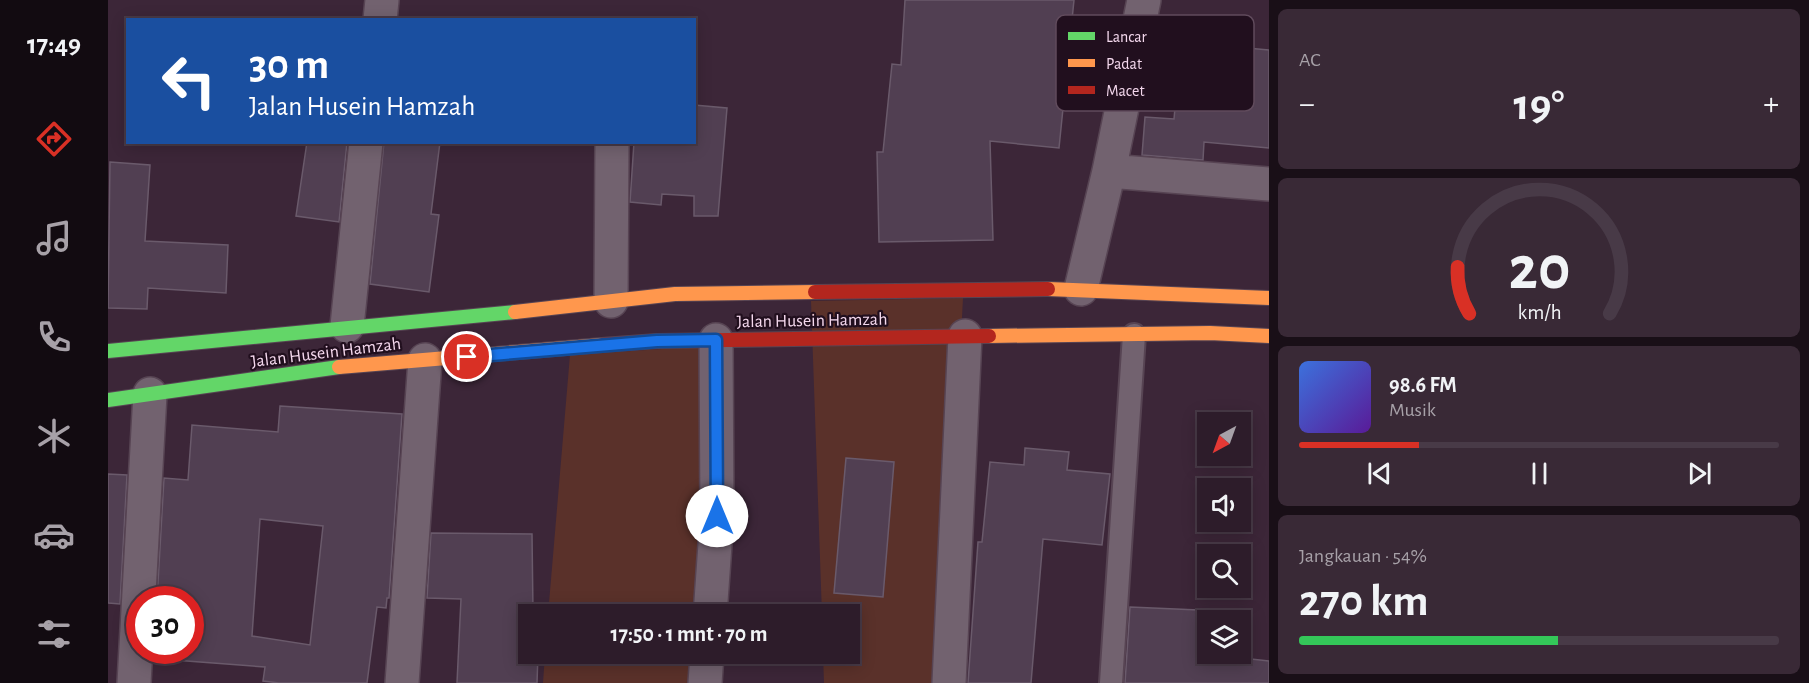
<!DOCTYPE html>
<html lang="id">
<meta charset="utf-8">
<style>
:root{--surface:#2d1c2a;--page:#392936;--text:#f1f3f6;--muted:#a7a1a8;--line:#483a47;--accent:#d93025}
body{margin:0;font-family:"Alegreya Sans",sans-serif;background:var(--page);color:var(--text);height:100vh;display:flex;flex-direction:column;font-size:22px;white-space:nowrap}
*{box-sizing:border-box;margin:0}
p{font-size:20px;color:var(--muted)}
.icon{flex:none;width:33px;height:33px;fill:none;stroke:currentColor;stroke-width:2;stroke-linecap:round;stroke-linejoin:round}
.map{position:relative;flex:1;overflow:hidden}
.sheet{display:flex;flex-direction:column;gap:9px;padding:9px;background:#190f17;width:540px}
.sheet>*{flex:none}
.guide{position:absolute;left:18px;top:18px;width:570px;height:126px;border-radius:0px;box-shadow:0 3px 15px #0003,0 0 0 2px var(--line);background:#1a4fa0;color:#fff;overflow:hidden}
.needle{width:39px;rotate:221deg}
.buttons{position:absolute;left:1089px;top:412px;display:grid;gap:12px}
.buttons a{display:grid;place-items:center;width:54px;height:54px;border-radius:0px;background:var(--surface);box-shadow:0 3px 15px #0003,0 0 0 2px var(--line);font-size:30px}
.speed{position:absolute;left:18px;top:586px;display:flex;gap:12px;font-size:30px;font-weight:700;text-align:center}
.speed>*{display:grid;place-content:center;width:78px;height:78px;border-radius:50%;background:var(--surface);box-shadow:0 3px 15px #0003,0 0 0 2px var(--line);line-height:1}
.speed .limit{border:9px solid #d22;background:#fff;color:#111}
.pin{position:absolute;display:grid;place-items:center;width:51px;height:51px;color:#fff;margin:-26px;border:3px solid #fff;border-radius:50%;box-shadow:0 2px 6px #0007}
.me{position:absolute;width:66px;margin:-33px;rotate:0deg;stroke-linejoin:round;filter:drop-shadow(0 0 4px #0008)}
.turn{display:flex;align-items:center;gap:21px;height:126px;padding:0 24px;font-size:27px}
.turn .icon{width:78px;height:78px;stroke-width:2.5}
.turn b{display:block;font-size:42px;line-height:51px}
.big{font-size:45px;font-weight:700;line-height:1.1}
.sheet .widget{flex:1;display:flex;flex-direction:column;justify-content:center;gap:9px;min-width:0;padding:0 21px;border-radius:9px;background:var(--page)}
.sheet .dial{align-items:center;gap:0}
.dial svg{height:156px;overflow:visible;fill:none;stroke:var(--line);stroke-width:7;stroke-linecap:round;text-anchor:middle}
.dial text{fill:var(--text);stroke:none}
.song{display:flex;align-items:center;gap:18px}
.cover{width:72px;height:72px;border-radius:9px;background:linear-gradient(135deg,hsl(220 70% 55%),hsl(270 70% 35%))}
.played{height:6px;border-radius:3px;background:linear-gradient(90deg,var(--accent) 25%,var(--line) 25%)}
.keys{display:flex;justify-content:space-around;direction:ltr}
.heat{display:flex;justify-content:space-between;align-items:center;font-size:33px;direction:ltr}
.charge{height:9px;border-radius:4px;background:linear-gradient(90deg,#34c759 54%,var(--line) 0)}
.trip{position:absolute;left:410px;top:604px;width:342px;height:60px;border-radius:0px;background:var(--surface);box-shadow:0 3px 15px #0003,0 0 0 2px var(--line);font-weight:700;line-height:60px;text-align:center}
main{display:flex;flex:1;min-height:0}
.tabs{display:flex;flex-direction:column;width:108px;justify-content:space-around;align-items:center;background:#120b11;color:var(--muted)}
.tabs .icon{width:42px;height:42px}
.tabs .on{color:var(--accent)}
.tabs b{font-size:27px;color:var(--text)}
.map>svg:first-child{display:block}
.green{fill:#5a312a}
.building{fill:#513f52;stroke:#6a5a6b;stroke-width:1.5;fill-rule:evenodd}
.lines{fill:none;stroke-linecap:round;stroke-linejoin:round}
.lane-casing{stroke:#574453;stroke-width:26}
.street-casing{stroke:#574453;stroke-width:36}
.fast-casing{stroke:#574453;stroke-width:16}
.slow-casing{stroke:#574453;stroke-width:16}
.jam-casing{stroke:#574453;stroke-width:16}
.lane{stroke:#72626f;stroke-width:22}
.street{stroke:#72626f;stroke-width:33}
.fast{stroke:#63d668;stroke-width:14}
.slow{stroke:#ff974d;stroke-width:14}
.jam{stroke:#b3261e;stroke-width:14}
.route-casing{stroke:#114b97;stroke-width:15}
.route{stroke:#1a73e8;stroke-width:10}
.labels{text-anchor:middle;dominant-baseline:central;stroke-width:4.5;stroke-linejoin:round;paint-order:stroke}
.street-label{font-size:18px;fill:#f4d8ed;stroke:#210f1e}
.key{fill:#210f1e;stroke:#604b5c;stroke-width:1.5}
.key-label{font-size:16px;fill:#f4d8ed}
</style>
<main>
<nav class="tabs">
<b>17:49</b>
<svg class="icon on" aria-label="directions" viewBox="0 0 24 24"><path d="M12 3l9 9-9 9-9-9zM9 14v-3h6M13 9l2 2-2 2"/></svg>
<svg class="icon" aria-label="music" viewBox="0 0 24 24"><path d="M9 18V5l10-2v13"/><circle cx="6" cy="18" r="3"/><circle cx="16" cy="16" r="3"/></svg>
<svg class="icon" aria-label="phone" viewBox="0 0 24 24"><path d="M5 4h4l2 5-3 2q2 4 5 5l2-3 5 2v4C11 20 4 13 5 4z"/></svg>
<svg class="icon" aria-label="climate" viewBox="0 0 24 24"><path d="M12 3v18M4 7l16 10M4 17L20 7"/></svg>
<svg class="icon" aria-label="car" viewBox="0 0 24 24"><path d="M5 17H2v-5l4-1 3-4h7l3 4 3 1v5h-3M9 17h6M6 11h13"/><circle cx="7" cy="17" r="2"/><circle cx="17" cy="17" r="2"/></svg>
<svg class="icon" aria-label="filters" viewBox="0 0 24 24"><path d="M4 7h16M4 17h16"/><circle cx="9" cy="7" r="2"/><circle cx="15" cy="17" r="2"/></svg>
</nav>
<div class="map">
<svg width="1161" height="683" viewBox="0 0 1161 683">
<rect width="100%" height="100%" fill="#3c2638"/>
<!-- green -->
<path class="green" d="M855,298L835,683H716L715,654H741V615H714L703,301Z
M615,345L591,615H440L462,355Z
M437,654H587L585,683H435Z"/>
<!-- building -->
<path class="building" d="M797,0H966L951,148L882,141L885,240L771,242L769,152H775L784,64L793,65Z
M1073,42L1161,50V148L1096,142L1095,160L1034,155L1037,117L1066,119Z
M586,105L619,108L610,216H586V196L554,194L553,205L522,202L526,142H586Z
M199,142H239L231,222L188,216Z
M276,142H332L323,214L331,215L321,292L262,284Z
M2,162L42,165L37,241L120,245L118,293L40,288L39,309L0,308Z
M172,406L294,414L281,598H279L278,608L269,607L259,683H171L155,681L157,667L66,660L67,651H82V600H49L56,478L80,480L84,425L170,432ZM152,519L215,526L202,645L144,636Z
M917,448L961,452L959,470L1002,474L994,545L935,539L923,683H860L870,542H874L882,462L916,465Z
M738,458L786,462L775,597L726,593Z
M0,474L19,475L12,604L0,603Z
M323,533L424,534L425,611L432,612V615H420V654H430L429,683H349L353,599L319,598Z
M1022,607L1090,610L1089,653L1161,661V683H1017Z"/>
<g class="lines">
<!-- lane casing -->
<g class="lane-casing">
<path id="lane" d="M1003,683L1026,335"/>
</g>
<!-- street casing -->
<g class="street-casing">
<path id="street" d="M272,20L274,0
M1001,171L1036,0
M973,289L1001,171L1161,184
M503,301L504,142
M239,326L258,142
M602,615L609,516L608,340
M26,683L42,394
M294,683L317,360
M597,683L599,654
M841,683L857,336"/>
</g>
<!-- fast casing -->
<g class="fast-casing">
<path id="fast" d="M0,351L407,312
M0,400L231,367"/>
</g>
<!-- slow casing -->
<g class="slow-casing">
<path id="slow" d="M940,289L1161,298
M407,312L567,294L707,292
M881,336L1102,333L1161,336
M231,367L494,345"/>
</g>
<!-- jam casing -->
<g class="jam-casing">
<path id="jam" d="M707,292L940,289
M494,345L549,341L881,336"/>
</g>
<!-- lane -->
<use href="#lane" class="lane"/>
<!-- street -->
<use href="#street" class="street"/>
<!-- fast -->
<use href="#fast" class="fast"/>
<!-- slow -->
<use href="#slow" class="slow"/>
<!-- jam -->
<use href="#jam" class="jam"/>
</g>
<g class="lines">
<!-- route casing -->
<g class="route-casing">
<path id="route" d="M359,357L549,341L608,340L609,516"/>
</g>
<!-- route -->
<use href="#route" class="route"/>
</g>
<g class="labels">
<!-- street labels -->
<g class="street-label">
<text transform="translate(704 321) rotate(-1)">Jalan Husein Hamzah</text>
<text transform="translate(218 353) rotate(-7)">Jalan Husein Hamzah</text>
</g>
</g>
<!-- legend -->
<rect x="948" y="15" width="198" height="96" rx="9" class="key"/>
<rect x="960" y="32" width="27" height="8" fill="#63d668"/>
<rect x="960" y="59" width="27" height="8" fill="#ff974d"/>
<rect x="960" y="86" width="27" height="8" fill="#b3261e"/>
<g class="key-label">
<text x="998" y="42">Lancar</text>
<text x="998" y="69">Padat</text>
<text x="998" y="96">Macet</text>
</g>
</svg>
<div class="buttons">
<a><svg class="needle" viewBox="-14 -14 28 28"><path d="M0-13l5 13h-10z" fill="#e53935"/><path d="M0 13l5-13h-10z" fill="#a7a1a8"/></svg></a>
<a><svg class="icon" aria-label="sound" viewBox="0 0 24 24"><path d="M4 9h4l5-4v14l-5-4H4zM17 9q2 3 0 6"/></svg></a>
<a><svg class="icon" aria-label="search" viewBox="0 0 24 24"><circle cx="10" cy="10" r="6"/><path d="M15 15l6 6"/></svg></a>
<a><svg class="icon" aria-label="layers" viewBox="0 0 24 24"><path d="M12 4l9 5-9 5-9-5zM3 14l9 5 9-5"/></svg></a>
</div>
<div class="speed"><div class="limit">30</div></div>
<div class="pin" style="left:359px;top:357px;background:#d93025"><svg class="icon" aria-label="arrive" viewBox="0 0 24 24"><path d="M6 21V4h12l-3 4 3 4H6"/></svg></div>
<svg class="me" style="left:609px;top:516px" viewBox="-20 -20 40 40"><circle r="19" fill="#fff"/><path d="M0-13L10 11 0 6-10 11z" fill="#1a73e8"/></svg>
<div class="trip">17:50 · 1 mnt · 70 m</div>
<div class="guide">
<div class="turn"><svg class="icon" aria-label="left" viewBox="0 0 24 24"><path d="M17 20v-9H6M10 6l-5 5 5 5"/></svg><div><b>30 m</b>Jalan Husein Hamzah</div></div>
</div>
</div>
<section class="sheet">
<div class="widget"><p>AC</p>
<div class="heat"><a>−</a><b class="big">19°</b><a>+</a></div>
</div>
<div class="widget dial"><svg viewBox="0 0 100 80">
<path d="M14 69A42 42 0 1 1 86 69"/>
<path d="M14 69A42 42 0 0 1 8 45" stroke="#d93025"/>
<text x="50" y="56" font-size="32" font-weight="700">20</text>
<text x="50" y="72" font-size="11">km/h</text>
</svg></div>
<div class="widget">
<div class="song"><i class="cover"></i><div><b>98.6 FM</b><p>Musik</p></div></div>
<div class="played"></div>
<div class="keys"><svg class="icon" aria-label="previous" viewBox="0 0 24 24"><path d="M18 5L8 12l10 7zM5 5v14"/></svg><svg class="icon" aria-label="pause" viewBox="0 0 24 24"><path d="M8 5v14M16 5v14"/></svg><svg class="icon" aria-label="next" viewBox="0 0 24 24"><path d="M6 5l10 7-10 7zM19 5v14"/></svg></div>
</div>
<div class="widget"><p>Jangkauan · 54%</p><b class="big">270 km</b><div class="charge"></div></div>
</section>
</main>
